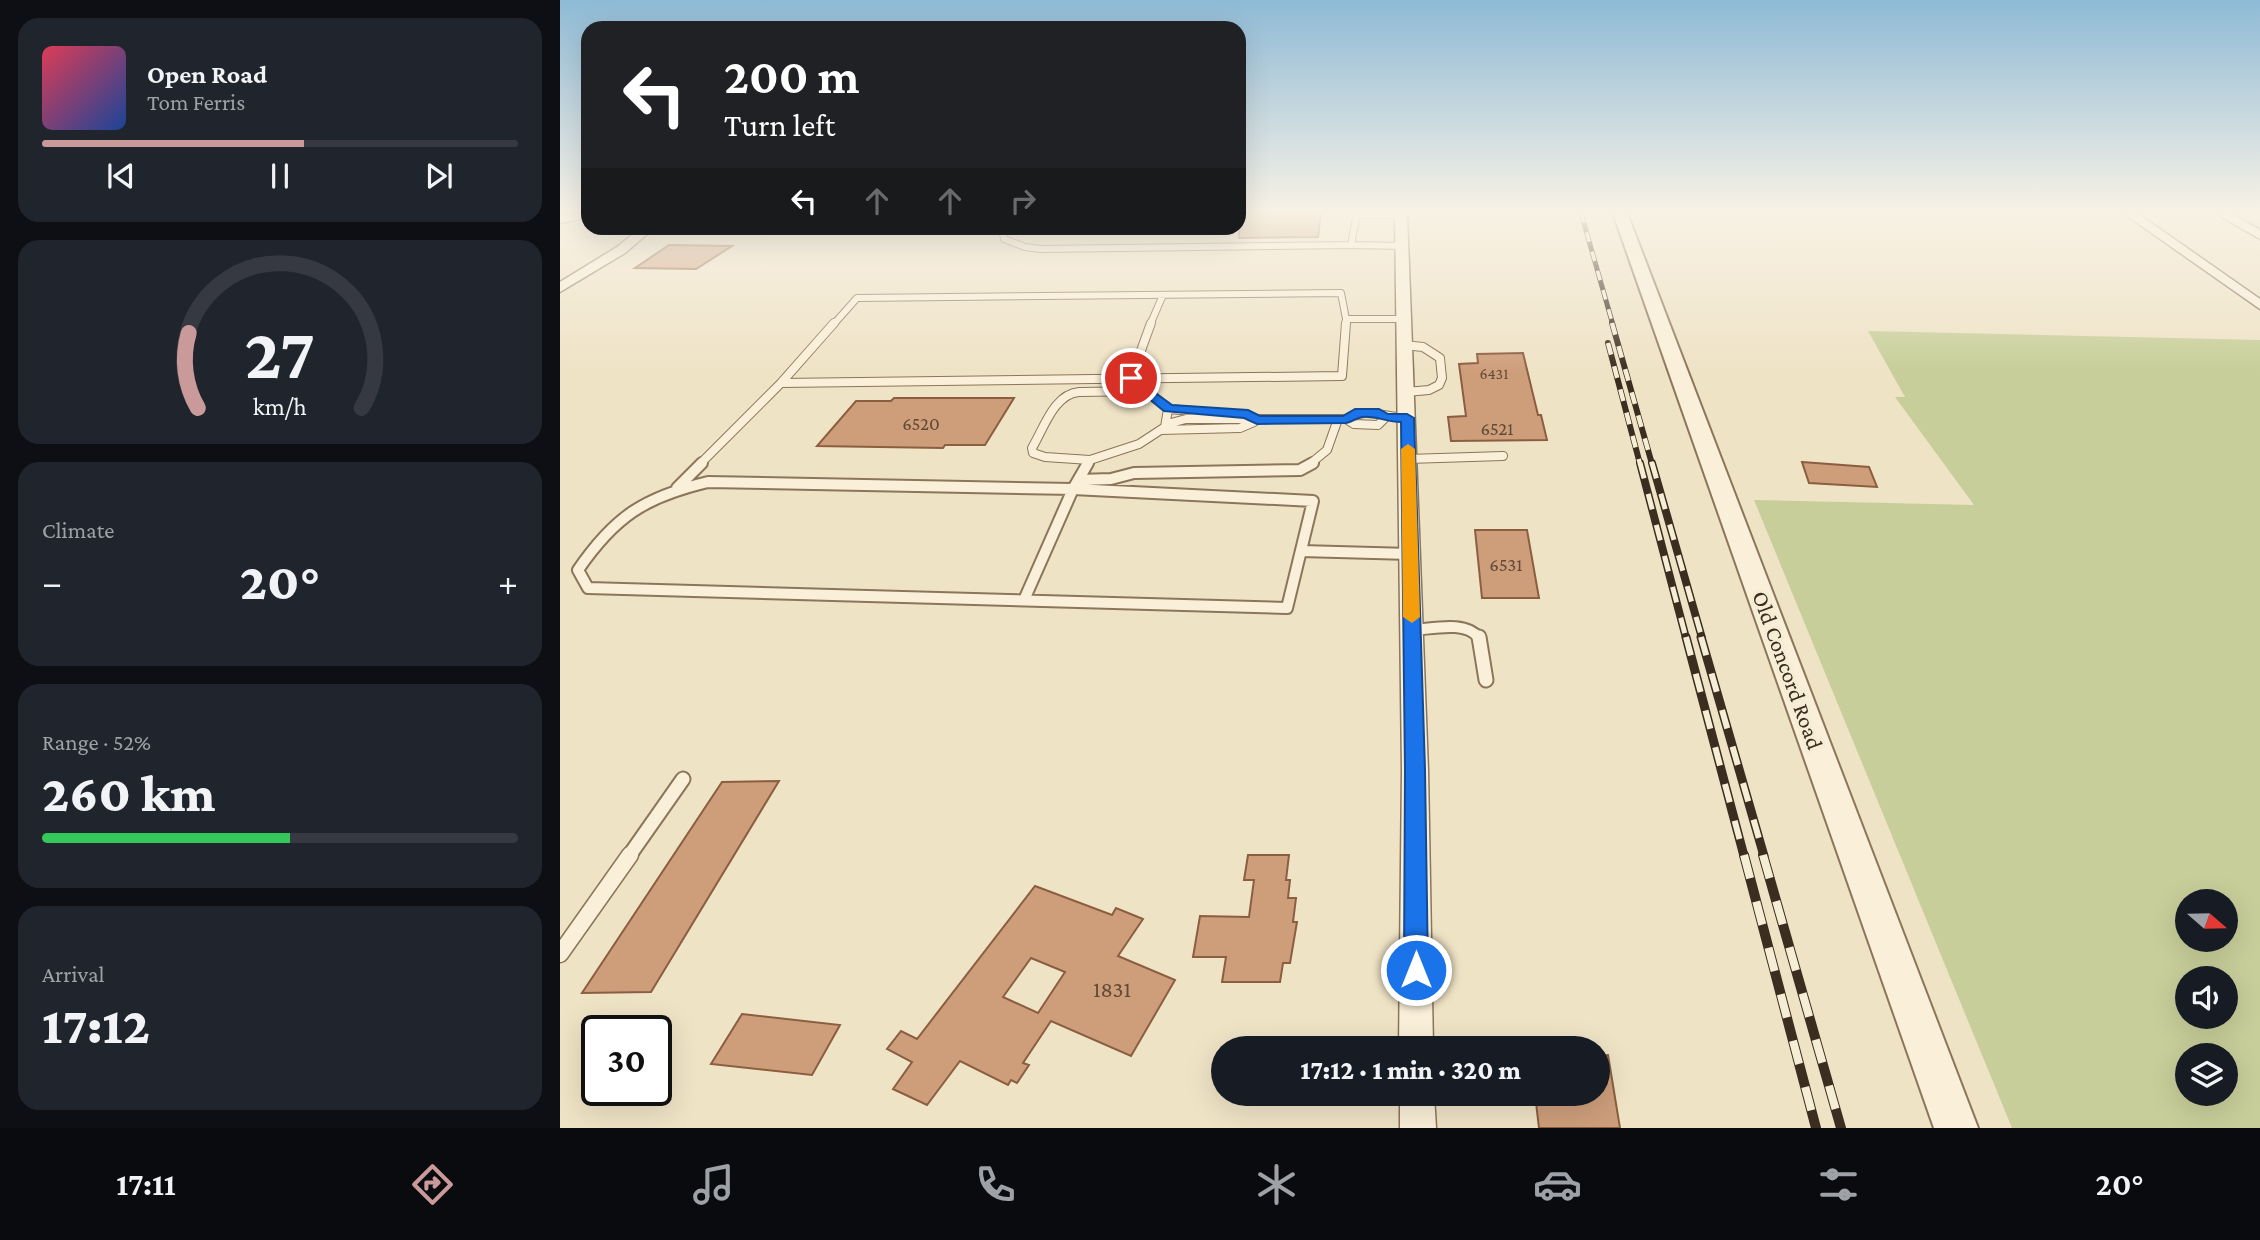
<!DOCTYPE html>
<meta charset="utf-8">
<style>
:root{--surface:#171b24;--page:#20242c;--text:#f1f3f6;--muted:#9ea1a6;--line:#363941;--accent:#ca999a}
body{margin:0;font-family:"Crimson Pro",serif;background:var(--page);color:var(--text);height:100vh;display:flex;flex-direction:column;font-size:26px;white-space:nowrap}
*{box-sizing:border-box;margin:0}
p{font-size:23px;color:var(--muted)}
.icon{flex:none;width:38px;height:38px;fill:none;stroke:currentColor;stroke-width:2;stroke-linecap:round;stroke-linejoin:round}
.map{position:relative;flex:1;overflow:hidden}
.panel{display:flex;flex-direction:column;gap:18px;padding:18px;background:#0d0f14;width:560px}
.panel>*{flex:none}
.hud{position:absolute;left:21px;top:21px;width:665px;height:214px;border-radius:21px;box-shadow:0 7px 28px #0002;background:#202124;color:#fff;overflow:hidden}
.needle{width:46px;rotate:110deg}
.buttons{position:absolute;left:1615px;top:889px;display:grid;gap:14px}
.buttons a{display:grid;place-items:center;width:63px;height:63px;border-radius:50%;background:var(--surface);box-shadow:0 7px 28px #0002;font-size:35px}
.speed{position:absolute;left:21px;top:1015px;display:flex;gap:14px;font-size:35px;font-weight:700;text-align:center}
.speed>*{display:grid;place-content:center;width:91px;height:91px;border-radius:50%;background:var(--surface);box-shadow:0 7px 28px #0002;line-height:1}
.speed .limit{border:4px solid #111;border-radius:10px;background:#fff;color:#111}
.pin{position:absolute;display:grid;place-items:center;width:60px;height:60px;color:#fff;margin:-30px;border:4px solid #fff;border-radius:50%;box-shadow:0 2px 7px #0007}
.me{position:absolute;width:77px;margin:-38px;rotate:0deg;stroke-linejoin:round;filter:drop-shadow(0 0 5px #0008)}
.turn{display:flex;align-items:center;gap:24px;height:147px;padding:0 28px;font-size:32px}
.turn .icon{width:91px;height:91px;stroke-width:2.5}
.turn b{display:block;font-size:49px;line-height:60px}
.lanes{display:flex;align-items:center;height:66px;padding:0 28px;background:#0003;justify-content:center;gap:35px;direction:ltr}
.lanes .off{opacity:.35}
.big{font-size:52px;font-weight:800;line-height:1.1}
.panel .card{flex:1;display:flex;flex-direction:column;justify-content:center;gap:10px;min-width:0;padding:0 24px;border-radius:21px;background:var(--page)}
.panel .dial{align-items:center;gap:0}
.dial svg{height:182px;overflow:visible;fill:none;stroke:var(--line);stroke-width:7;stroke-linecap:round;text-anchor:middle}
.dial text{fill:var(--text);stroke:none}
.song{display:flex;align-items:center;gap:21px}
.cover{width:84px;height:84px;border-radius:10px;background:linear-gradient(135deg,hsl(350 70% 55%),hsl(220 70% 35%))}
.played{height:7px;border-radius:4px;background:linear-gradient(90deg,var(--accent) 55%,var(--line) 55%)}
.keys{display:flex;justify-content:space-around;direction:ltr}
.heat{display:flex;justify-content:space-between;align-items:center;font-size:38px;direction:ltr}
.charge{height:10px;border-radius:5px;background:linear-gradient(90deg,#34c759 52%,var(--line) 0)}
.trip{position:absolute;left:651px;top:1036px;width:399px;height:70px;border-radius:35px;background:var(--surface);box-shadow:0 7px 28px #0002;font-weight:800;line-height:70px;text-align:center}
.dock{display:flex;height:112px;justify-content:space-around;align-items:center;background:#090b0e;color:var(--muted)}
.dock .icon{width:49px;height:49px}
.dock .selected{color:var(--accent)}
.dock b{font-size:32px;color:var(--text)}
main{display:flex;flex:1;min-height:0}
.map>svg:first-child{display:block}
.green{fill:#c7ce99;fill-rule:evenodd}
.building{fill:#ce9e7b;stroke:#8b5e40;stroke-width:2;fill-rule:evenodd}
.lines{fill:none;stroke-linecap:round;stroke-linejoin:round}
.service-far4-casing{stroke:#8b755b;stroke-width:8}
.service-far3-casing{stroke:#8b755b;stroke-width:10}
.service-far2-casing{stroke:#8b755b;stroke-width:14}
.service-far1-casing{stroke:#8b755b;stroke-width:17}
.service-casing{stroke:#8b755b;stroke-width:19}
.minor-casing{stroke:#8b755b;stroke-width:3}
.tertiary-casing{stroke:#8b755b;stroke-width:4}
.service-far4{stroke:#faf0d9;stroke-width:6}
.service-far3{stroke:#faf0d9;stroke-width:8}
.service-far2{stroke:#faf0d9;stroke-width:10}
.service-far1{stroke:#faf0d9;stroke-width:13}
.service{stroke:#faf0d9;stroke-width:16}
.minor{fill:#faf0d9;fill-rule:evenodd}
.tertiary{fill:#faf0d9;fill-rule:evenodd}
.rail-far4-casing{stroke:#3b2d1f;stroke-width:5}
.rail-far3-casing{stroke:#3b2d1f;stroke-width:6}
.rail-far2-casing{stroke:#3b2d1f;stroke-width:8}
.rail-far1-casing{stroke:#3b2d1f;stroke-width:9}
.rail-casing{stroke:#3b2d1f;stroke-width:10}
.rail-far4{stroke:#f6edd5;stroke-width:3.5;stroke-dasharray:10;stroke-linecap:butt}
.rail-far3{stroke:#f6edd5;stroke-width:4.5;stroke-dasharray:12;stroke-linecap:butt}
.rail-far2{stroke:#f6edd5;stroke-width:5;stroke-dasharray:16;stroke-linecap:butt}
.rail-far1{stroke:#f6edd5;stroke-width:6;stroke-dasharray:19;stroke-linecap:butt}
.rail{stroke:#f6edd5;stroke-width:8;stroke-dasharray:24;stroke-linecap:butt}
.route{fill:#1a73e8;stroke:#114b97;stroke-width:2}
.slow{fill:#f59e0b}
.labels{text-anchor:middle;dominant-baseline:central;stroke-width:7;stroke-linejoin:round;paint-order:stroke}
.far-number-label{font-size:16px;fill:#604936}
.number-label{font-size:19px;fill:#604936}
.street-label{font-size:23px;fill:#3b2d1f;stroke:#f6edd5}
.near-number-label{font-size:23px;fill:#604936}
</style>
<main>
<section class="panel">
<div class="card">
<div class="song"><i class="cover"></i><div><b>Open Road</b><p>Tom Ferris</p></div></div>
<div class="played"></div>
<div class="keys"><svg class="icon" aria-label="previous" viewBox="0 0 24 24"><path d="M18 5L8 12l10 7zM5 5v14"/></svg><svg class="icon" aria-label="pause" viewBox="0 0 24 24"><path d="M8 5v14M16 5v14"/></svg><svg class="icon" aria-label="next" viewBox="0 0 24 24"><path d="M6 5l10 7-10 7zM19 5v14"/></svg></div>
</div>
<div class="card dial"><svg viewBox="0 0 100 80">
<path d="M14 69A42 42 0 1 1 86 69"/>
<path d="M14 69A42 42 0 0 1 10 36" stroke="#ca999a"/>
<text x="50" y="56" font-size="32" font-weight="700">27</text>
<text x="50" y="72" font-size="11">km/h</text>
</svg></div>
<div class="card"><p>Climate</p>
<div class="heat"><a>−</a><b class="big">20°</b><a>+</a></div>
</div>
<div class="card"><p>Range · 52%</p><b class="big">260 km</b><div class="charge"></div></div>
<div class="card"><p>Arrival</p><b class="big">17:12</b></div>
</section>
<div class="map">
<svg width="1700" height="1128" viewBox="0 0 1700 1128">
<rect width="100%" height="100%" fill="#efe3c6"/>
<!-- green -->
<path class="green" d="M1308,331L1700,340V1128H1452L1194,500L1414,505L1335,397H1345ZM1628,901H1666V940H1628ZM1628,978H1666V1017H1628ZM1628,1055H1666V1094H1628Z"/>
<!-- building -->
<path class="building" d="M679,213H761L758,237L679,238Z
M109,245L172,246L136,269L75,268Z
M963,353L978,415H981L987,440L891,441L888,417L906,416L899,364L918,363L917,354Z
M334,398H454L425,445H385L383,448L257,446L296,401H331Z
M1242,462L1309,467L1317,487L1249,483Z
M915,530H967L979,598H922Z
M219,781L91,992L22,993L162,782Z
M688,855H729L726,880H730L728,898H736L733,922H737L730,963H723L720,982H662L666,957H633L640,916L689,917L694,880H684Z
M475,886L552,915L556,908L583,919L558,956L615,980L571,1056L491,1021L463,1063L469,1065L457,1083L451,1080L448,1085L400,1061L367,1105L333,1089L352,1062L327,1049L341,1031L357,1039ZM471,958L505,972L478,1013L443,997Z
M182,1014L280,1025L252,1075L151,1064Z
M1048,1055L1060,1128H979L975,1094H1038V1056Z"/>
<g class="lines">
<!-- service-far4 casing -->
<g class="service-far4-casing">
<path id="service-far4" d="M797,215H841
M448,228L443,234L444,239L465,247L481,249L791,245L797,213
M791,245L842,246
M786,319H843
M273,325L297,298L781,293L786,319
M590,325L603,295
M786,325V319"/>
</g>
<!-- service-far3 casing -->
<g class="service-far3-casing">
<path id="service-far3" d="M274,323L221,383L782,376L786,323
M844,345L863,347L880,358L882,378L879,385L869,390L846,392
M608,409L661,413
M786,419C805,406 826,418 847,418
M607,424L626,419H786L794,424L818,425L825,418
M601,430L680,428L694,422
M848,459L943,456
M530,460L485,457L473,453L472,448C484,428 494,394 519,392L588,391
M140,464L221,383
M527,464L530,460L579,444L605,427L608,409L571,378L591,323
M750,464L767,450L778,419"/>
</g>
<!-- service-far2 casing -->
<g class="service-far2-casing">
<path id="service-far2" d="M519,480L551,479L574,473L740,470L753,463
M148,482L513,489L753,501L727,608L28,588L18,570C55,516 85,497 148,482Z
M117,488L142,463
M741,551L850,554
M464,600L513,489L528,463
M852,630C872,629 906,620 919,638"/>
</g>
<!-- service-far1 casing -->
<g class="service-far1-casing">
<path id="service-far1" d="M919,637L926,680
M69,856L123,779"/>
</g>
<!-- service casing -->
<g class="service-casing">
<path id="service" d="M0,954L70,855"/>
</g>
<!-- minor casing -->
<g class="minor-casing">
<path id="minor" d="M13,213H28V218L0,223V215Z
M835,213H847L868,770L873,1048H839L842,770Z
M1563,213H1577L1700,299V309Z
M1655,213H1670L1700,230V239Z
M81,228H94L65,253L0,292V282L57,247Z
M840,1094H874L876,1128H840Z"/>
</g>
<!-- tertiary casing -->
<g class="tertiary-casing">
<path id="tertiary" d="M1053,213H1067L1418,1128H1374Z"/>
</g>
<!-- service-far4 -->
<use href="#service-far4" class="service-far4"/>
<!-- service-far3 -->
<use href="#service-far3" class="service-far3"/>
<!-- service-far2 -->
<use href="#service-far2" class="service-far2"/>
<!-- service-far1 -->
<use href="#service-far1" class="service-far1"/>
<!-- service -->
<use href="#service" class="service"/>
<!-- minor -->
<use href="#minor" class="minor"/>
<!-- tertiary -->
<use href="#tertiary" class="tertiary"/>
<!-- rail-far4 casing -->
<g class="rail-far4-casing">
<path id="rail-far4" d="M1021,213L1053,325"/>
</g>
<!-- rail-far3 casing -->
<g class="rail-far3-casing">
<path id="rail-far3" d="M1052,323L1092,464
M1048,343L1080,464"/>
</g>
<!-- rail-far2 casing -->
<g class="rail-far2-casing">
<path id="rail-far2" d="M1080,463L1126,638
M1092,463L1142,638"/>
</g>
<!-- rail-far1 casing -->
<g class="rail-far1-casing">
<path id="rail-far1" d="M1126,637L1184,856
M1141,637L1204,856"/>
</g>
<!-- rail casing -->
<g class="rail-casing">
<path id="rail" d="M1184,855L1256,1128
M1203,855L1281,1128"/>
</g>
<!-- rail-far4 -->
<use href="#rail-far4" class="rail-far4"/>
<!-- rail-far3 -->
<use href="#rail-far3" class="rail-far3"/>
<!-- rail-far2 -->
<use href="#rail-far2" class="rail-far2"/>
<!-- rail-far1 -->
<use href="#rail-far1" class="rail-far1"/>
<!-- rail -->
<use href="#rail" class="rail"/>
</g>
<!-- sky -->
<linearGradient id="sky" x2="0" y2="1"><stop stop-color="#8ebad6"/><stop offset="0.57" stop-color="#f8f2e5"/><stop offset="1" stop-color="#f8f2e5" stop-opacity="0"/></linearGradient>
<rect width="1700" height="371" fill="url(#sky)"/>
<!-- route -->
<path class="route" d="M571,375L612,405L688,410L700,416H783L795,409H819L828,414H847L854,418L865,770L868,970L864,978L856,982L847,978L844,970L845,770L841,422C826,422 814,415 802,417C796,418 792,422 786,423L697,424L684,418L604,411L567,381L565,378Z"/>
<!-- slow -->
<path class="slow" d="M848,444L855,449L860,617L852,623L843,617L841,449Z"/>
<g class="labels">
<!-- far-number labels -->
<g class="far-number-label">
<text x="934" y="373">6431</text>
</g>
<!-- number labels -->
<g class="number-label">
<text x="361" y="423">6520</text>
<text x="937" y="428">6521</text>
<text x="946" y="564">6531</text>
</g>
<!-- street labels -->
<g class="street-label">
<text transform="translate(1228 670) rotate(70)">Old Concord Road</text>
</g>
<!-- near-number labels -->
<g class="near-number-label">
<text x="552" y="989">1831</text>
</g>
</g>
</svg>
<div class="buttons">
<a><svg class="needle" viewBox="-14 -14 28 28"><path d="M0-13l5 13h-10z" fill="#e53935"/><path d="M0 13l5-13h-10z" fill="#9ea1a6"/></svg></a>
<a><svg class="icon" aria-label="sound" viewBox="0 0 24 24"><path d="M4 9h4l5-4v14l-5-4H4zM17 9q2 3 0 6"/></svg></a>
<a><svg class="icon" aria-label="layers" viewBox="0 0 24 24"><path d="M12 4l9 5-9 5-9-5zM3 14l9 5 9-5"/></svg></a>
</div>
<div class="speed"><div class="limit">30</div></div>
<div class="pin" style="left:571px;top:378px;background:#d93025"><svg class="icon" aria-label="arrive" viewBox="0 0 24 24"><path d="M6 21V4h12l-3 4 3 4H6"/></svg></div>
<svg class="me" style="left:856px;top:970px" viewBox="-20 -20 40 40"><circle r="17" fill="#1a73e8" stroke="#fff" stroke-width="3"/><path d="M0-11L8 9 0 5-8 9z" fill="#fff"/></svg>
<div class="trip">17:12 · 1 min · 320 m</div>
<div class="hud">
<div class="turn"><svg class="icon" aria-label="left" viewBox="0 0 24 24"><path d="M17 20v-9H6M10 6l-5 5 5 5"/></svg><div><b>200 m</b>Turn left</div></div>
<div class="lanes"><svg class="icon" aria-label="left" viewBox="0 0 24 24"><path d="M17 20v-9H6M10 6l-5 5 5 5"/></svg><svg class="icon off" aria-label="ahead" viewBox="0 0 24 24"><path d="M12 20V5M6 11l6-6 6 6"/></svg><svg class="icon off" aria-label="ahead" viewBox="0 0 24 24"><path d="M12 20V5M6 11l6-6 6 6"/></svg><svg class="icon off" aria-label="right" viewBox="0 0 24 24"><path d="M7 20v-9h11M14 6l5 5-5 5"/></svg></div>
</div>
</div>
</main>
<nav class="dock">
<b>17:11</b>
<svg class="icon selected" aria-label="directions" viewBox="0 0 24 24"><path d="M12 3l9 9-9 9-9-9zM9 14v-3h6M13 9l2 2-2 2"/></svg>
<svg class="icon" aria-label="music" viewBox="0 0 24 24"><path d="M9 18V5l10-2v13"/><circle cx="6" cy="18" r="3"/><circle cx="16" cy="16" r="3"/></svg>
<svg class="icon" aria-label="phone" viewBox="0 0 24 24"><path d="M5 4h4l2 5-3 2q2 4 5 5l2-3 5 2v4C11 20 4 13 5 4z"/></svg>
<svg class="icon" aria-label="climate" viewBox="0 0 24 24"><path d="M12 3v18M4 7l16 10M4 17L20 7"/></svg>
<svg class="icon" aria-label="car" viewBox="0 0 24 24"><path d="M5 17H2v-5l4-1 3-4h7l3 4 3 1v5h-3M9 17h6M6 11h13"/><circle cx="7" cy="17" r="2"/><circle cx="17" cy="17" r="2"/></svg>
<svg class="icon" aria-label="filters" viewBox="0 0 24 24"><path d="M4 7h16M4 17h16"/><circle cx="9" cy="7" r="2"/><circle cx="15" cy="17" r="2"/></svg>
<b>20°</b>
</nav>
